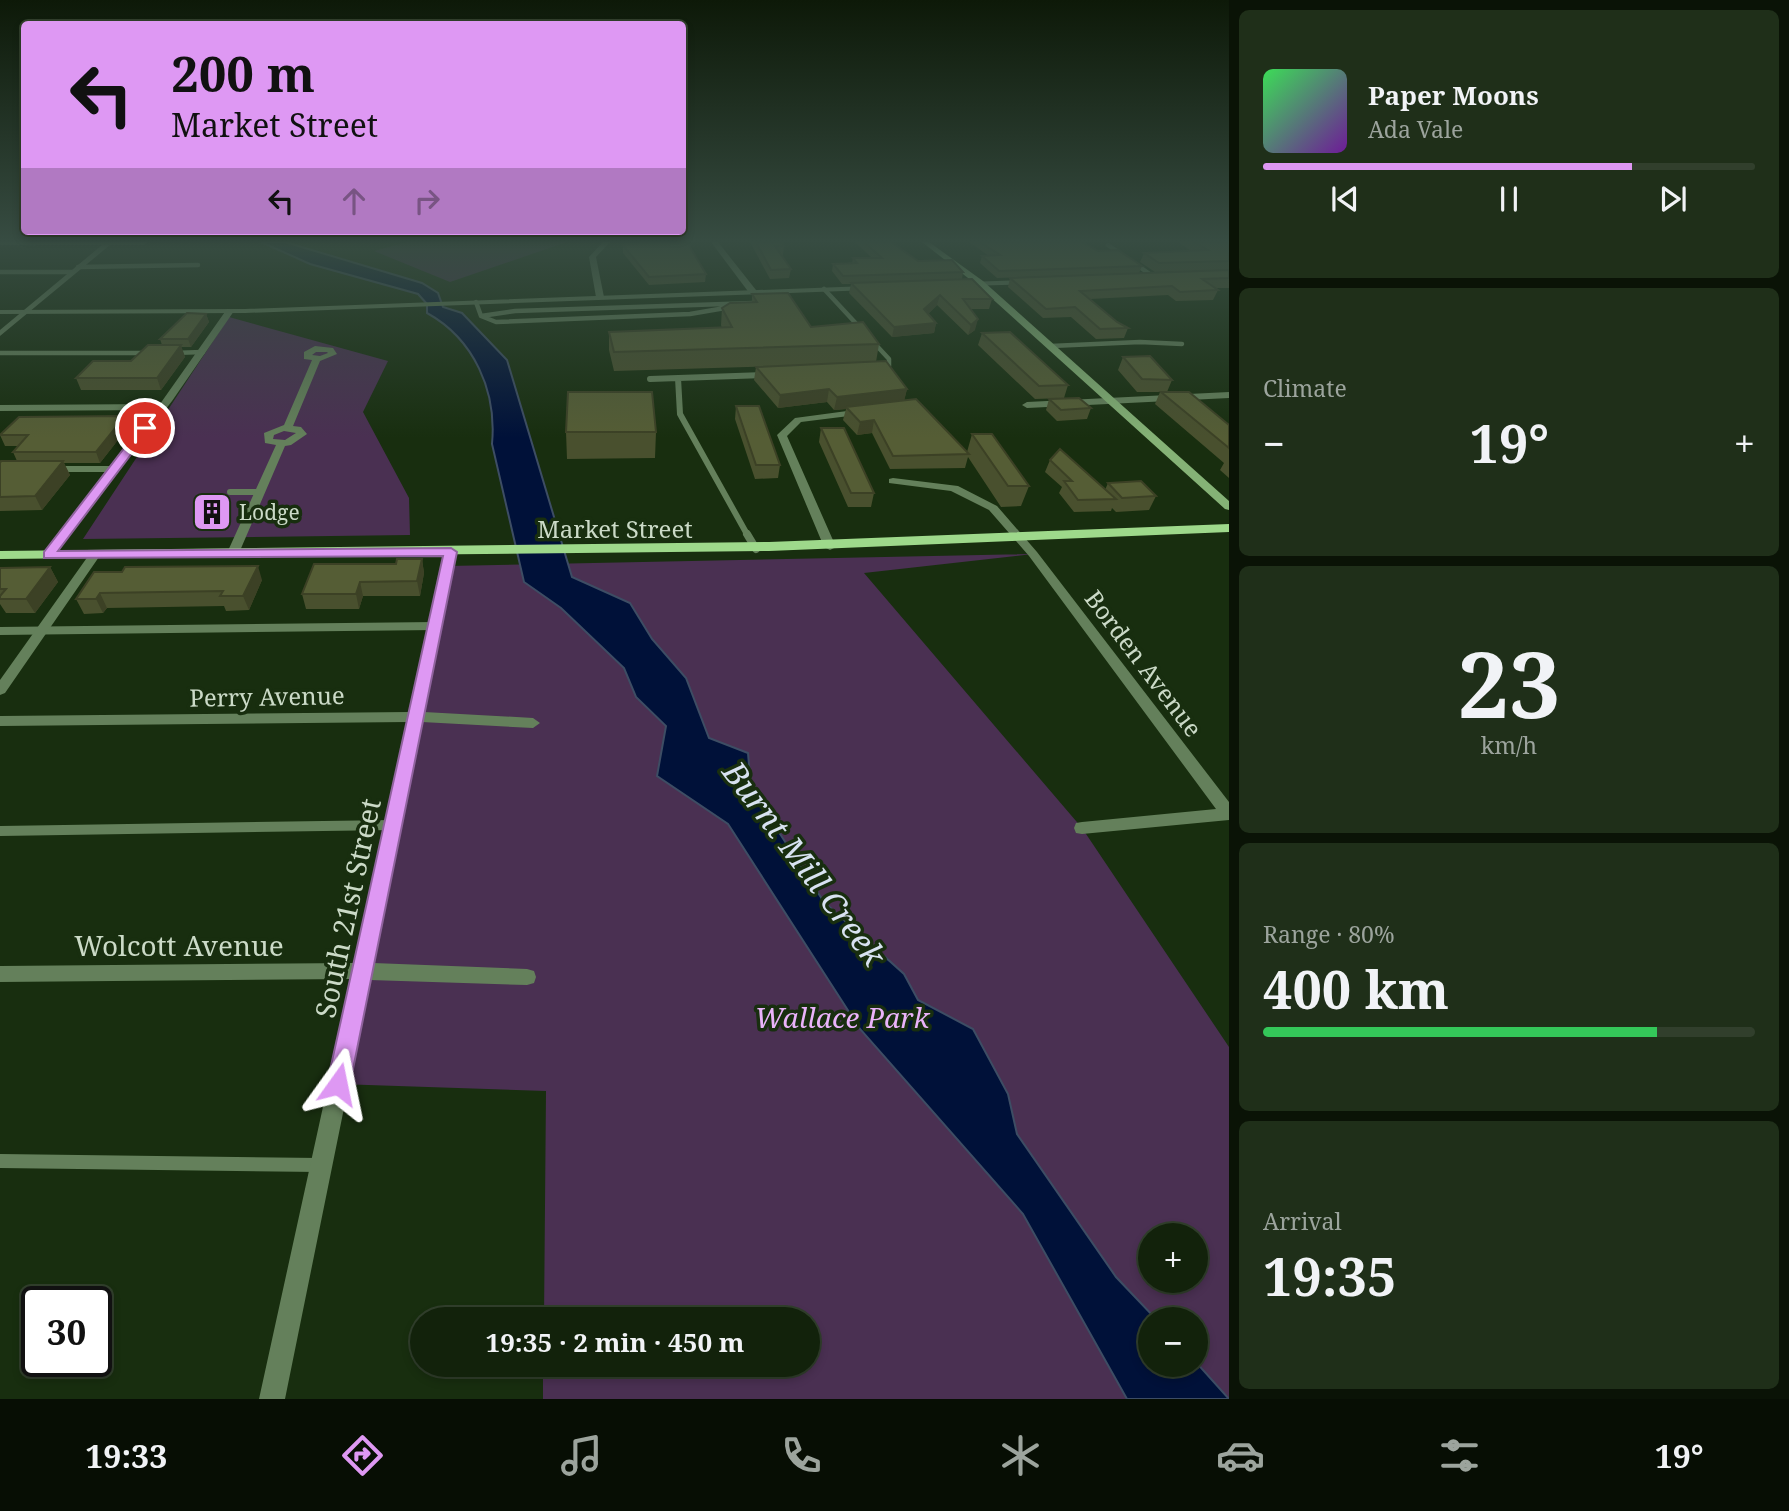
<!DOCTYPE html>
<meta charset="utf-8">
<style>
:root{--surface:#12220b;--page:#1f2f19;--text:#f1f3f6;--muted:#9ca49d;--line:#313f2c;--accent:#de98f3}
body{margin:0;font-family:"Noto Serif",serif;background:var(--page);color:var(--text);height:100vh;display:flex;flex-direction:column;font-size:26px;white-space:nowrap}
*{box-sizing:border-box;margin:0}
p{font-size:23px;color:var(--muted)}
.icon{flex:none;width:38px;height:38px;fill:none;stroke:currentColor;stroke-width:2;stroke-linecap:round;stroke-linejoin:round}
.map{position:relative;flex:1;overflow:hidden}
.panel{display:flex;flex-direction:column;gap:10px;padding:10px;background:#0a1306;width:560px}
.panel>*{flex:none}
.hud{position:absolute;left:21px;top:21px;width:665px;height:214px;border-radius:7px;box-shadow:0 4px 10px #0003,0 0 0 2px var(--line);background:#de98f3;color:#111;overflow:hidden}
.controls{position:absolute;left:1138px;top:1223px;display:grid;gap:14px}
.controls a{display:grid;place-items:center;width:70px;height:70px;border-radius:50%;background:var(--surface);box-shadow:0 4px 10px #0003,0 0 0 2px var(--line);font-size:35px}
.speed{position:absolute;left:21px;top:1286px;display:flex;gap:14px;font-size:35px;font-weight:700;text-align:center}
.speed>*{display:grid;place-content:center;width:91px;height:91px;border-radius:50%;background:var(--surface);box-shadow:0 4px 10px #0003,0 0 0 2px var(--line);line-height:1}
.speed .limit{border:4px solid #111;border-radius:10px;background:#fff;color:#111}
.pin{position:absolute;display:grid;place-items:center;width:60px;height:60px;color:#fff;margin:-30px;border:4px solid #fff;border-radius:50%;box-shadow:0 2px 7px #0007}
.me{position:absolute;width:77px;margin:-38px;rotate:12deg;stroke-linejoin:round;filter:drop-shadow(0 0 5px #0008)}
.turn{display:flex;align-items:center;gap:24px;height:147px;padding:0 35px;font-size:32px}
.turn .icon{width:91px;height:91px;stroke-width:2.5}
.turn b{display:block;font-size:49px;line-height:60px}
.lanes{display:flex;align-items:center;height:66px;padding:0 35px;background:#0003;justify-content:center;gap:35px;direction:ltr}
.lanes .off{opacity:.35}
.big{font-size:52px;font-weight:700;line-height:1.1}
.panel .widget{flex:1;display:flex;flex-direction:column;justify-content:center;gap:10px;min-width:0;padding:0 24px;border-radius:10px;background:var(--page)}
.panel .dial{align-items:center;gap:0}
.dial b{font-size:91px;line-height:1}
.song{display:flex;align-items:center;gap:21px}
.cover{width:84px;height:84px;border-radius:10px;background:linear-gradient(135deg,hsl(130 70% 55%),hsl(280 70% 35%))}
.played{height:7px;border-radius:4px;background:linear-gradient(90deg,var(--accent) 75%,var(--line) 75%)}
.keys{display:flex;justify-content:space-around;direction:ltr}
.heat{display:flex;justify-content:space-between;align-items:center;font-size:38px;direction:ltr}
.charge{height:10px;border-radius:5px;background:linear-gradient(90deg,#34c759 80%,var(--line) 0)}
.trip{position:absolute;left:410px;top:1307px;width:410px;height:70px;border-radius:35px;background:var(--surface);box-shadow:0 4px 10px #0003,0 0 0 2px var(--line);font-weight:700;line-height:70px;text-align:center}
.tab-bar{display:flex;height:112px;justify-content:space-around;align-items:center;background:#070e04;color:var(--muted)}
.tab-bar .icon{width:49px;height:49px}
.tab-bar .current{color:var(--accent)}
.tab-bar b{font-size:32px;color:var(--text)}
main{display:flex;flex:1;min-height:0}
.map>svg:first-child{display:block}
.green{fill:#4a3052;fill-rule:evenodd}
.water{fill:#001139;stroke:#3d4d64;stroke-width:2}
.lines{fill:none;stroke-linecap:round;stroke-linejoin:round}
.service-far4{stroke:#64805b;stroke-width:4.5}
.service-far3{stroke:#64805b;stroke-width:6}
.service-far2{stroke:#64805b;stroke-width:8}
.service-far1{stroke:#64805b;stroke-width:10}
.service{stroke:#64805b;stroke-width:14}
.minor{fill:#64805b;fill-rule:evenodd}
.tertiary{fill:#64805b;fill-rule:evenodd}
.secondary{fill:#85b276;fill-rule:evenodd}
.primary{fill:#9ed98b;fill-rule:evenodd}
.wall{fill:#49502e}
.shaded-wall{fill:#3c4125}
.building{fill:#555d35;stroke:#3c4125;stroke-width:2}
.route{fill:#de98f3;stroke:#90639e;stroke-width:2}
.labels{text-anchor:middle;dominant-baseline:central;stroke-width:7;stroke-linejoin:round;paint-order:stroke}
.far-poi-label{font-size:21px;fill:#cbdac7;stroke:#182e0f;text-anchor:start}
.street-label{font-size:24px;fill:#cbdac7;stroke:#182e0f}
.near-street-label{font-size:28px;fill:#cbdac7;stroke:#182e0f}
.near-park-label{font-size:28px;font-style:italic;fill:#eab3fa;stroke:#182e0f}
.near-water-label{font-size:32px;font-style:italic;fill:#d8e2f1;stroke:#182e0f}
</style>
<main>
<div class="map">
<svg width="1229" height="1399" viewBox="0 0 1229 1399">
<rect width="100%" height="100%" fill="#182e0f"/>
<!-- green -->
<path class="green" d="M407,242H567L450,282L374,251Z
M229,317L388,361L363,412L409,498L410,535L83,539Z
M1033,554L864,573L1082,828L1229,1047V1399H543V1365H807V1320L544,1319L546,1091L338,1084L448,566ZM1150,1236H1195V1281H1150ZM1150,1320H1195V1365H1150Z"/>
<!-- water -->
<path class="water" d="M261,242H285L422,283L438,293L443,307L462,313L507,360L572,577L630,603L652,639L686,678L709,738L748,753L751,789L824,902L904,974L918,1000L973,1029L1008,1094L1017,1134L1116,1277L1156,1319L1150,1320V1365H1195V1361L1229,1399H1127L1023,1214L860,1029L728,824L657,776L666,726L636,697L624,668L561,608L524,582L492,444C497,391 474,339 427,313V304L418,294L310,264Z"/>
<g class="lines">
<!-- service-far4 -->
<path class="service-far4" d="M1108,245L1154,277
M78,267L198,265
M0,272H73
M824,289L889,359V366L879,370
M476,302L481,316L496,322L690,314L731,307
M481,316L515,311L754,303
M1051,346L1140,342L1182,344
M0,353H149
M173,353L203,352"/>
<!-- service-far3 -->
<path class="service-far3" d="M879,370L884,368
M678,378L680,414L748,536
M650,379L764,375
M56,469H113
M230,492H260"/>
<!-- service-far2 -->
<path class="service-far2" d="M747,534L756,549
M0,631L436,626"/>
<!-- service-far1 -->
<path class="service-far1" d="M0,831L393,825"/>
<!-- service -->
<path class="service" d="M0,1161L319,1165"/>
<!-- minor -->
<path class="minor" d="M0,242H147V243L144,245H110L0,336V330L102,245H0Z
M603,242H610L596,257L604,297L600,299L596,297L589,257Z
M711,242H718L756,290V294H750Z
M227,309L234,311L172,401L52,557H44V553L156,410L0,411V405L160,404Z
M315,346L333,348L337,354L320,361L293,426L301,427L307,434L291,445L285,446L239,553L237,555H229L227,553L276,445L265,443L264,433L284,425L312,360L304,359V352ZM316,352H327L328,353L320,356L312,355ZM284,431L296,433L285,440L273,439L274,435Z
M1229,392V398L1027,408L1022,405L1027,402Z
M862,409L865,410V414L801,422L787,436L836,547L830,550L824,547L777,435L795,418Z
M893,478L958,486L997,506L1037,552L1229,802V820L1082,834L1076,833L1074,828L1076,823L1082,822L1216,809L1029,556L989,510L951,491L889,483V479Z
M451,549L457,552L424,712L533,718L540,723L533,728L422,722L373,963L527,969L534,971L536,977L534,983L527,985L370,980L285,1399H259L351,979L0,982V966L355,963L408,722L0,726V716L410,712L445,552Z
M95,550L101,554L5,693L0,695V680L91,552Z"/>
<!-- tertiary -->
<path class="tertiary" d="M1028,280H1031V284L968,286L964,284L968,282Z
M867,286H870V290L245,313L0,314V310L245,309Z"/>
<!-- secondary -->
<path class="secondary" d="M922,242H929L983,281L1229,501V510L1225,509L977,285Z"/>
<!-- primary -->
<path class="primary" d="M1229,524V532L769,551L0,559V551L769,542Z"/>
</g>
<!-- wall -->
<path class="wall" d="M750,242H781L784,246L783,255H781L791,269L789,278L770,279Z
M855,242H891L918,261L963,272L962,279L992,299L989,309H970L975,330L968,335L937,305L928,314L936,323L934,333L892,337L849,293L851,284H842L832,271L833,264L852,263L853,258H872Z
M969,242H1082L1098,251L1142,266L1139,273L997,278L980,263L982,256H989Z
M1178,242H1229V270L1155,272L1140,262L1144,253L1191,251Z
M623,245L706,274L705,282L649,285L623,253Z
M1229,270V288H1214L1218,290L1213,300L1176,301L1168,295L1090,299L1117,322L1128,328L1124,338L1096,339L1071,317L1043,318L1008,287L1010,278Z
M752,294L811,327L879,344L876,362L907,389L904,400L967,452L972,434L1029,486L1021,506L1001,507L968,457L965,468L890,469L872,433L857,435L843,420L846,409L834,410L827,402L778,408L754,380L756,367L811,365L614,371L609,350V332L722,328L721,325L722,308L752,302Z
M206,314L209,322L191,347H181L185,357L161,390H81L76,378L131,361L162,345L160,339Z
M982,333L1068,385L1064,398L1035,399L978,345Z
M1123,357L1172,380L1167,392L1229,425V478L1220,470L1224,463L1155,404L1160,392H1137L1118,370Z
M1049,399L1091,408L1087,419L1057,421L1046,410Z
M736,406L780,465L778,478L755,479L735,419Z
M129,426L100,463H64L70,475L42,510L0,511V463L17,461L13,452L19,446H5L0,435Z
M821,428L874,493L871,507H848L819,442Z
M566,432H656L655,458L567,459Z
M1050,460L1105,490L1108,483L1156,496L1149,510L1116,512L1112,508L1111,511L1074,512L1059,493L1062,487L1045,472Z
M422,559L424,573L420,596H363L359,609H306L302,594L396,564Z
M50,567L58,582L35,613H6L0,604V568Z
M122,572L262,580L249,610L226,611L224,606L107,608L103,613L84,614L76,599Z"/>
<!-- shaded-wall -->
<path class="shaded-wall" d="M940,295L937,305L922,320L924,309Z
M206,314L209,322L191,347L188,339Z
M978,319L975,330L968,335L971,325Z
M936,323L934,333L892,337L894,327Z
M181,345L185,357L161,390L157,378Z
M829,389L827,402L778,408L780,395Z
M907,389L904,402L846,407V409L834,410L837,397Z
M125,416L129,426L100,463L96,452Z
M874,420L872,433L857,435L860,422Z
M63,461L70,475L42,510L35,496Z
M422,559L424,573L420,596L417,581Z
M258,566L262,580L249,610L243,596Z
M50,567L58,582L35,613L26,599Z
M360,582L363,596L359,609L356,594Z
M100,593L107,608L103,613L96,599Z"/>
<!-- building -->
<path class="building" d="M655,242H687L706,274L649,277L623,245Z
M756,242H781L784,246H775L791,269L771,270Z
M864,242H891L918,261L952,260L963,272L843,276L833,264L857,263L853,258H882Z
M980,242H1082L1098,251L1118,250L1142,266L999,271L982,256L1000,255Z
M1195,242H1229V261L1159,263L1144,253L1208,250Z
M1229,270V278L1202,279L1218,290L1180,292L1172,286L1080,291L1117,322L1128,328L1100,329L1075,307L1046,309L1010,278Z
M972,279L992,299H963L978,319L971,325L940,295L924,309L936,323L894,327L851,283Z
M788,293L811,327L863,322L879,344L614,352L609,332L732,327L722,308L730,303L757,302L752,294Z
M187,313L206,314L188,339H160Z
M1010,332L1068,385L1039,386L982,333Z
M148,345H181L157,378H76L93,361H131Z
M1150,356L1172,380L1142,379L1123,357Z
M886,361L907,389L837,397L829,389L780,395L756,367Z
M568,392H652L656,432H566Z
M1161,392H1189L1229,425V448Z
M1079,398L1091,408L1061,410L1049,399Z
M916,399L969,454L893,456L874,420L860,422L846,407Z
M736,406H759L780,465H756Z
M125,416L96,452H13L28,435H0L19,417Z
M821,428H844L874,493H851Z
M972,434H992L1029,486H1008Z
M1060,449L1116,499L1078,500L1064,481H1072L1050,460Z
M1,461H63L35,496L0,497V463Z
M1141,481L1156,496L1122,498L1108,483Z
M397,559H422L417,581L360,582L356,594H302L314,564H396Z
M258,566L243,596H220L223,591L100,593L96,599H76L94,572H122L125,567Z
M50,567L26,599H0V596L6,589H0V568Z"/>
<!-- sky -->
<linearGradient id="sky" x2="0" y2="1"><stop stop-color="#0d1908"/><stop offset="0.55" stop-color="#374c42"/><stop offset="1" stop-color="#374c42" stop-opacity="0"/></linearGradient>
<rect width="1229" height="438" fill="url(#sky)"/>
<!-- route -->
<path class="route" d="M142,425L151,428L58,551L451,548L457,552L350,1084L346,1092L338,1095L330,1092L327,1084L443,556L44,558V552Z"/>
<!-- icons -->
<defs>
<g id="building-square" transform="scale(2.0125)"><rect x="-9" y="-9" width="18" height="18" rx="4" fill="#de98f3" stroke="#182e0f"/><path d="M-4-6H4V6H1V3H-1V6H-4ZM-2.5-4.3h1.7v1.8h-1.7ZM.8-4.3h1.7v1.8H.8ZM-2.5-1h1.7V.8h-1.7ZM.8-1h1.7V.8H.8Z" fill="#111"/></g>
</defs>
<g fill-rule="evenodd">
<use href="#building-square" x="212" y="512"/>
</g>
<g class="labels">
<!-- far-poi labels -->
<g class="far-poi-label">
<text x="239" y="512">Lodge</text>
</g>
<!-- street labels -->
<g class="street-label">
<text x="615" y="528">Market Street</text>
<text transform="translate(1144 663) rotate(53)">Borden Avenue</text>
<text transform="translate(267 696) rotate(-1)">Perry Avenue</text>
</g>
<!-- near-street labels -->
<g class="near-street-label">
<text transform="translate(347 908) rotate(-78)">South 21st Street</text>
<text x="179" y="945">Wolcott Avenue</text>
</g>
<!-- near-park labels -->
<g class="near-park-label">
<text x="842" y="1017">Wallace Park</text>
</g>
<!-- near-water labels -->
<g class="near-water-label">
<text transform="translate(805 863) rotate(53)">Burnt Mill Creek</text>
</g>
</g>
</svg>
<div class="controls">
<a>+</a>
<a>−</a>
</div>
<div class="speed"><div class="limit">30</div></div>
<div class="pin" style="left:145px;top:428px;background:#d93025"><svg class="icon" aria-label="arrive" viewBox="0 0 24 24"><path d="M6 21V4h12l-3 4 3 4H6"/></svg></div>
<svg class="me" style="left:338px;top:1084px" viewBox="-20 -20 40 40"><path d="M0-17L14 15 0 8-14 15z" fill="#de98f3" stroke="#fff" stroke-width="4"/></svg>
<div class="trip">19:35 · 2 min · 450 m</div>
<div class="hud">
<div class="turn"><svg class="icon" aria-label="left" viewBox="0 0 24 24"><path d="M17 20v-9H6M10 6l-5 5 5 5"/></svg><div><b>200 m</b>Market Street</div></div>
<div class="lanes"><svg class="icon" aria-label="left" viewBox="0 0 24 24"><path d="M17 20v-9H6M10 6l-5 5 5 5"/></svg><svg class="icon off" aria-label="ahead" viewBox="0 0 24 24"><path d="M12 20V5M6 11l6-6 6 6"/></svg><svg class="icon off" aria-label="right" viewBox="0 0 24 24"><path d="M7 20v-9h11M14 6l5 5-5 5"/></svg></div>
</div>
</div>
<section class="panel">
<div class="widget">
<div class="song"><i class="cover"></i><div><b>Paper Moons</b><p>Ada Vale</p></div></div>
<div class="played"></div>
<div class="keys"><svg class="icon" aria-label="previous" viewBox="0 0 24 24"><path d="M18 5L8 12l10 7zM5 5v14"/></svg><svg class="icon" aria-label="pause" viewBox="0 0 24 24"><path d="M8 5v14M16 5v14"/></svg><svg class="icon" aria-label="next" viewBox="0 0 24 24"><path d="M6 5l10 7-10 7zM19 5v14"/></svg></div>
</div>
<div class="widget"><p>Climate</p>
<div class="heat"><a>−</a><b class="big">19°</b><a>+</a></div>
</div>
<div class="widget dial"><b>23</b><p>km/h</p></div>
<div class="widget"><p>Range · 80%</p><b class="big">400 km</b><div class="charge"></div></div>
<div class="widget"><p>Arrival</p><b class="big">19:35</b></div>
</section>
</main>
<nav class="tab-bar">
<b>19:33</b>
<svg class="icon current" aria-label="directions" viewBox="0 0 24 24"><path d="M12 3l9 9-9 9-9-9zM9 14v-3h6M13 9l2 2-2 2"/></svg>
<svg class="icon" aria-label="music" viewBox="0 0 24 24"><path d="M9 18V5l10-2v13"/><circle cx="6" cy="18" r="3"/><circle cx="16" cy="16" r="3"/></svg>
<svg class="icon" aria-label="phone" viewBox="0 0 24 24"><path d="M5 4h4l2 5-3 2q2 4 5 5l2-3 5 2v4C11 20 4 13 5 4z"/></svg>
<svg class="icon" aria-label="climate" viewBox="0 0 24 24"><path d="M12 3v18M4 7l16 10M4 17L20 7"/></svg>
<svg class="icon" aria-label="car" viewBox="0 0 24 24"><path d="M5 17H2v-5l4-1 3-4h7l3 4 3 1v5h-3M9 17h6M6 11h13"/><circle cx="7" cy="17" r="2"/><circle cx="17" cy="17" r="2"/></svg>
<svg class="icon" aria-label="filters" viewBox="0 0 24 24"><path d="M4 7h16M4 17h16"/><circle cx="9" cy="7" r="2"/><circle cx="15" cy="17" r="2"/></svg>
<b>19°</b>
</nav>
